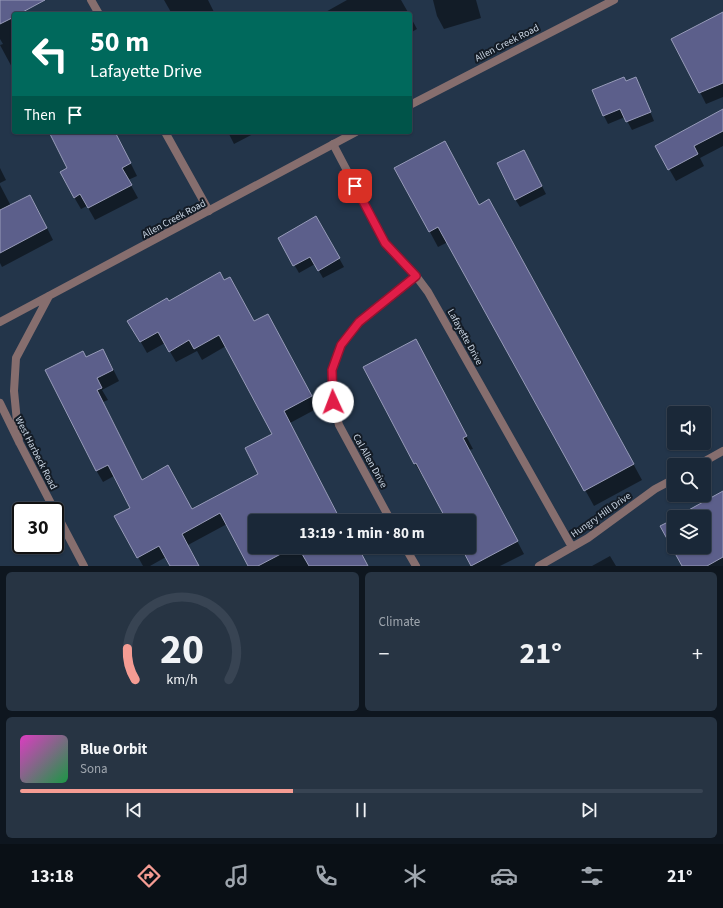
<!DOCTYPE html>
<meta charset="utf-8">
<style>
:root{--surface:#1a2838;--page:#273443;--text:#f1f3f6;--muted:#9fa6ae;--line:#384453;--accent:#f59c93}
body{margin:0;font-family:"Source Sans 3",sans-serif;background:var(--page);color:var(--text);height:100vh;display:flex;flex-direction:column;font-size:15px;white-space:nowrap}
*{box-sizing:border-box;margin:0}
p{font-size:13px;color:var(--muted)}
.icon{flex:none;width:22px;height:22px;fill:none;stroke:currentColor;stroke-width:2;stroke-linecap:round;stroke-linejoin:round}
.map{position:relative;height:566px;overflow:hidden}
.panel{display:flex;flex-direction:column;gap:6px;padding:6px;background:#0e161f;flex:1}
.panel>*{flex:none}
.top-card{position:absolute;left:12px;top:12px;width:400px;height:122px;border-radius:4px;box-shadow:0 1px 3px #0004,0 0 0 1px var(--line);background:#00695c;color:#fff;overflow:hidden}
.controls{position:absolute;left:667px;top:406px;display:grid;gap:8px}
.controls a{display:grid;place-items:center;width:44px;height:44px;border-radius:4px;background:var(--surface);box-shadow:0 1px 3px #0004,0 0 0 1px var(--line);font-size:20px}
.speed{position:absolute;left:12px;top:502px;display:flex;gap:8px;font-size:20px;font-weight:700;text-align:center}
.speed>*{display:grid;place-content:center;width:52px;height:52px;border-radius:50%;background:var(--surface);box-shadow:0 1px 3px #0004,0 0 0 1px var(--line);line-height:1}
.speed .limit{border:2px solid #111;border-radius:6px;background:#fff;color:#111}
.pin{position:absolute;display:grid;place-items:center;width:34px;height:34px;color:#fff;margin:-17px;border-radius:8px;box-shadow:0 2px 6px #0006}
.me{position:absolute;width:44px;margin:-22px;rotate:358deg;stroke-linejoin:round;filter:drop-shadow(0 0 3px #0008)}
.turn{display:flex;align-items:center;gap:14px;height:84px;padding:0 12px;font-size:18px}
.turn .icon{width:52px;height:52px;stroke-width:2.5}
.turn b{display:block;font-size:28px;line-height:34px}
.then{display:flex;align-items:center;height:38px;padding:0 12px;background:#0003;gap:8px;font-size:15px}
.big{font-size:30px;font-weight:700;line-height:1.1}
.panel .widget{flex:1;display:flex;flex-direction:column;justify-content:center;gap:6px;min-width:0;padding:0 14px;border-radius:6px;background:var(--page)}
.panel .dial{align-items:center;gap:0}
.dial svg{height:104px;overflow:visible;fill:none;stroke:var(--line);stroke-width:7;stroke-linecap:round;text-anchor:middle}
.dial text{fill:var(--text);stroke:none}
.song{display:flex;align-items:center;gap:12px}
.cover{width:48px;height:48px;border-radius:6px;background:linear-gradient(135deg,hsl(310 70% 55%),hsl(140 70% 35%))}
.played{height:4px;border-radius:2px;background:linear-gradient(90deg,var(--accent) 40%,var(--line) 40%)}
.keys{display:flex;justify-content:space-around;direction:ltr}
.heat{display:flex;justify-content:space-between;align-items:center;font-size:22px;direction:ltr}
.panel .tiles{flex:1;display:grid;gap:6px;grid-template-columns:1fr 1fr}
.widget:last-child{grid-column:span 2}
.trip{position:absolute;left:248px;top:514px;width:228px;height:40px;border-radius:4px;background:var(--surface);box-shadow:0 1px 3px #0004,0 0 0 1px var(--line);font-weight:700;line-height:40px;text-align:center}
.tabs{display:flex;height:64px;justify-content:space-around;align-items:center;background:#0a1016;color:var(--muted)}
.tabs .icon{width:28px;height:28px}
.tabs .selected{color:var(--accent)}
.tabs b{font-size:18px;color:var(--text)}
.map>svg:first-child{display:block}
.shadow{fill:#0007}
.building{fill:#5c5f8b;stroke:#979bb9}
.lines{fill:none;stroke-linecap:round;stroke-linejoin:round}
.minor{stroke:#866e6e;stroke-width:8}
.tertiary{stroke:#866e6e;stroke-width:8}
.route-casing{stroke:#92132f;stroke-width:10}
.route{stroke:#e11d48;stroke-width:7}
.labels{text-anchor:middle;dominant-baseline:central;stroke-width:4;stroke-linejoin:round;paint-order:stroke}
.street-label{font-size:10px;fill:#c9d4e2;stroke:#141c26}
</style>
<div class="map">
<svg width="723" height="566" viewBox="0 0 723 566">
<rect width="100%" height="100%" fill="#23354a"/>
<!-- shadow -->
<path class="shadow" d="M0,0H20L28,14H14V71L0,45L3,44L0,39Z
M164,0H208L215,14H172Z
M347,0H401L409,14H322Z
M433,0H476L481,18L444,29L437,16Z
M410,16L417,29L410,33Z
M723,23V97L706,104L700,92Z
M636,78L654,121L632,130L625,117L608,124L604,116L626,82Z
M723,111V146L700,158L704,166L676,181L656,146Z
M50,132H102L126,154L137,176L128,180L138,198L95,220L87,206L81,209L74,197L68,168Z
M228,132H257L234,144Z
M524,151L546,194L520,207L515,199Z
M0,168L6,180L0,183Z
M396,169L498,216L642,480L594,506L448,242L438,247Z
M0,185L11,206L37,208L53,240L2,267L0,263Z
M316,217L344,267L323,278L315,264L299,273L279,238Z
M224,281L254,323L274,327L318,408L290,423L341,521H255V547H357L368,566H249L227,524L188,545L198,566H171L166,557L150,566H143L116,517L131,508L114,476L103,482L96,470L87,359L109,361L119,381L102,390L108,400L103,402L142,481L192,510L259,474L274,434L226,346L202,360L197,351L176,362L165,343L147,353L129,321L168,302Z
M422,353L473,449L469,450L524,554L500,566H472L462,547H469V521H448L424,475H422L415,464Z
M723,493V566H683L661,526L674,519V547H704V517H678Z
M610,556L616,566H592Z"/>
<!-- building -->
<path class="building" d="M0,0H45L19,14H14V17L0,24Z
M723,12V83L699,93L671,39Z
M624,77L626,81L636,77L651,112L626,122L620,109L603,116L592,90Z
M723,109V131L694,146L698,154L668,170L655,146Z
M49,132H115L131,163L122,168L132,185L88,208L80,194L74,198L60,172L67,168Z
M445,141L479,205L489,199L634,464L584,491L438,227L429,232L394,168Z
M524,150L542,186L515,200L497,163Z
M30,195L47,228L0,253V210Z
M316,216L340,258L318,271L310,257L293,266L278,238Z
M220,272L224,280L230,277L254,321L268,314L312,396L284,411L341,521H255V547H294L258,566H248L220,513L182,534L199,566H170L159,546L137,558L114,516L130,508L108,465L96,471L45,370L83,351L86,357L103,349L113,370L97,378L102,388L97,390L142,480L168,465L192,509L258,474L245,448L272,434L219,335L194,349L189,340L169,352L158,332L140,342L127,321L167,298L169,301Z
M416,339L467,436L463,438L518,541L471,566L461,547H469V521H447L416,463L414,464L363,367Z
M723,491V557L707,566H682L660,526L674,519V547H704V517H676Z
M298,547H358L368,566H309Z"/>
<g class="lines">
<!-- minor -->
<path class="minor" d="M91,0L99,14
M165,132L209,211
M333,144L385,243L416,276L428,292L572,547
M698,465L723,451
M391,521L339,425L333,402L332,370L341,345L359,322L416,276
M405,547L416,566
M539,566L588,538L655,489L674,479"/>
<!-- tertiary -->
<path class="tertiary" d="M410,105L614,0
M0,322L356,132
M0,403L19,442L55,511
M19,442L14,391L16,358L49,296
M55,511L84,566"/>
</g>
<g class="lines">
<!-- route casing -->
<g class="route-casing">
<path id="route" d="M333,402L332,370L341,345L359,322L416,276L385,243L355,186"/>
</g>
<!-- route -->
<use href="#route" class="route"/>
</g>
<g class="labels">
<!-- street labels -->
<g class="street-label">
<text transform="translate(507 43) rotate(-27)">Allen Creek Road</text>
<text transform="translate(174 219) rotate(-28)">Allen Creek Road</text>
<text transform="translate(465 337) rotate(61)">Lafayette Drive</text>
<text transform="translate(36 453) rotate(63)">West Harbeck Road</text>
<text transform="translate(370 461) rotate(61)">Cal Allen Drive</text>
<text transform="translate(601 515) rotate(-35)">Hungry Hill Drive</text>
</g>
</g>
</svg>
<div class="controls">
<a><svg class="icon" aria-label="sound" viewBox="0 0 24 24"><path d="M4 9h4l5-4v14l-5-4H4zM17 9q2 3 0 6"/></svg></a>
<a><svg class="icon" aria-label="search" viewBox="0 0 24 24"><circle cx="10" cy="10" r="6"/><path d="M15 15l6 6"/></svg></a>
<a><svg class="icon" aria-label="layers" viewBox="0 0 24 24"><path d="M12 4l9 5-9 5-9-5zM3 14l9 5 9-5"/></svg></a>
</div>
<div class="speed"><div class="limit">30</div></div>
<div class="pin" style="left:355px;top:186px;background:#d93025"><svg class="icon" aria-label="arrive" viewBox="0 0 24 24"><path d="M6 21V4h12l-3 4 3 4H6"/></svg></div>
<svg class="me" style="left:333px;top:402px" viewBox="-20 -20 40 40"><circle r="19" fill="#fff"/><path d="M0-13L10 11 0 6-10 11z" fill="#e11d48"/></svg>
<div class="trip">13:19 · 1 min · 80 m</div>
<div class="top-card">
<div class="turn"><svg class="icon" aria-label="left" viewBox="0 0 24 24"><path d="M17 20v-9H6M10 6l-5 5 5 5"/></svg><div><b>50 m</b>Lafayette Drive</div></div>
<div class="then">Then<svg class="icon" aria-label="arrive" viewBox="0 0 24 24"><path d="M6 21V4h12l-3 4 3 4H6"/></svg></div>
</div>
</div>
<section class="panel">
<div class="tiles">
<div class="widget dial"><svg viewBox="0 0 100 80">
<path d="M14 69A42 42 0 1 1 86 69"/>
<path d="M14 69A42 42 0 0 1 8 45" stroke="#f59c93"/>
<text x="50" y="56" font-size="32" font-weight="700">20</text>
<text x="50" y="72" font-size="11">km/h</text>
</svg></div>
<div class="widget"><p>Climate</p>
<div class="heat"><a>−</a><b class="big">21°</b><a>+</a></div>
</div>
<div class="widget">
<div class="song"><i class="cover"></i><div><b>Blue Orbit</b><p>Sona</p></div></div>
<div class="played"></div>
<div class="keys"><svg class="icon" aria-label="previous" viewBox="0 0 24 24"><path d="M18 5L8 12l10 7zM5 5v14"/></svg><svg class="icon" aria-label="pause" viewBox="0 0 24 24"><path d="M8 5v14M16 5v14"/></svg><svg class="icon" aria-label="next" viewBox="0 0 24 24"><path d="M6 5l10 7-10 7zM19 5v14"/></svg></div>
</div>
</div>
</section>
<nav class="tabs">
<b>13:18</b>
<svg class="icon selected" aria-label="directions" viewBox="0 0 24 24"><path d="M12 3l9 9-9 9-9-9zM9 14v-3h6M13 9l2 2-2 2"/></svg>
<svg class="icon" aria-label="music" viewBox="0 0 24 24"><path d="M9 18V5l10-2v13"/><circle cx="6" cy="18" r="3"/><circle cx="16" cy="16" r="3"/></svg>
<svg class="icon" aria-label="phone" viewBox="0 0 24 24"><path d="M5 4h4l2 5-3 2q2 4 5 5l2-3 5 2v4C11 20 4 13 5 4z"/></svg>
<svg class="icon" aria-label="climate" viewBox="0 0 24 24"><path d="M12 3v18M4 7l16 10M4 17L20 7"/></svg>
<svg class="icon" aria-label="car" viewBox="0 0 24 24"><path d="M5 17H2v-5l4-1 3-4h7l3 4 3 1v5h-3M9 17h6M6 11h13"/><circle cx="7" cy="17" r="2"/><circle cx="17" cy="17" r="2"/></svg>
<svg class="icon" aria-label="filters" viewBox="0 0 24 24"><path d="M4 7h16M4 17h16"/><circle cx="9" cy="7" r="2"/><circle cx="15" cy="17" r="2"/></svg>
<b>21°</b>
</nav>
